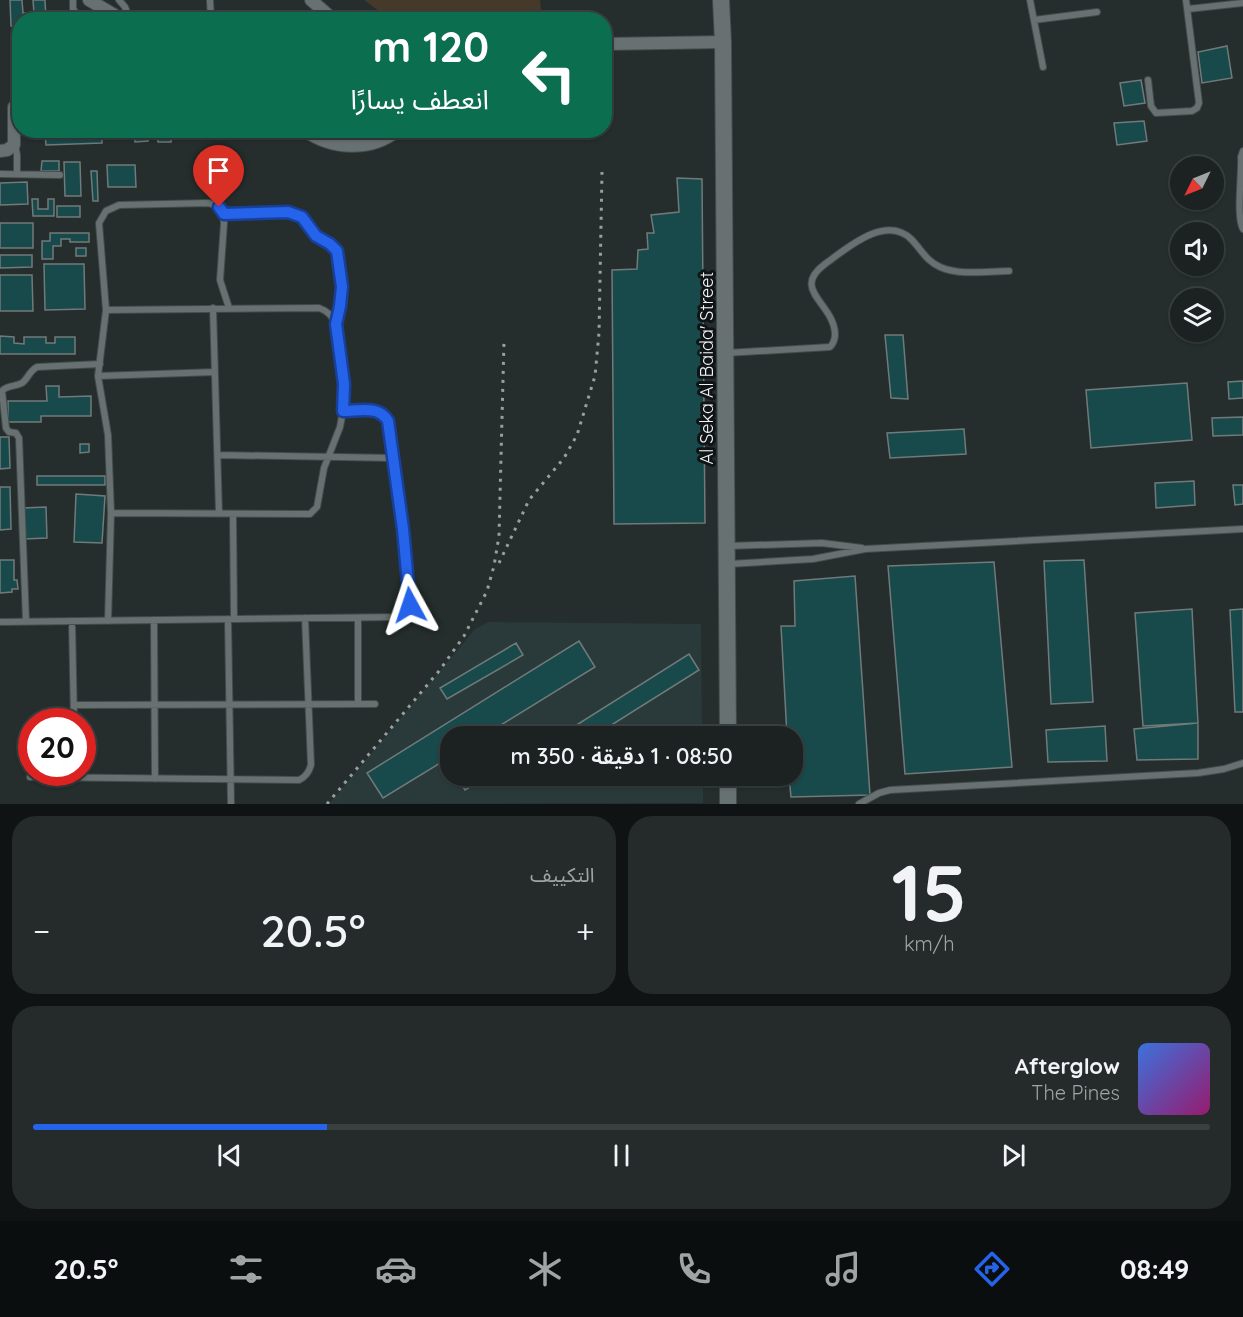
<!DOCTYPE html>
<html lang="ar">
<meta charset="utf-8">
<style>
:root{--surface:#1c2222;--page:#252a2a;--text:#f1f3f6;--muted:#a0a4a5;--line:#3a3f40;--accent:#2563eb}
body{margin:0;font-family:Quicksand,"Noto Sans Arabic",sans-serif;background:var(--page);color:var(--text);direction:rtl;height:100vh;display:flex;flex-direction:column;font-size:22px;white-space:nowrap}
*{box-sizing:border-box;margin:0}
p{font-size:20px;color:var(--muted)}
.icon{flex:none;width:33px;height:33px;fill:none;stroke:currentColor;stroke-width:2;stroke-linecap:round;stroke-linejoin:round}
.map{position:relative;height:804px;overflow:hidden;direction:ltr}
.sheet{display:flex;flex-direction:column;gap:12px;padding:12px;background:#0f1313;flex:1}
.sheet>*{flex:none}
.hud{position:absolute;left:12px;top:12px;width:600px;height:126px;border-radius:24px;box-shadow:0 2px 4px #0004,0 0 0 2px var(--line);direction:rtl;background:#0b6e4f;color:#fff;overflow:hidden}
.needle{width:39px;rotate:227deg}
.fabs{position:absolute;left:1170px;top:156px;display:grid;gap:12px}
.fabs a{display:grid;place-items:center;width:54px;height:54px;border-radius:50%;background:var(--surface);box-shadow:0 2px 4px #0004,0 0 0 2px var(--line);font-size:30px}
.speed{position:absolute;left:18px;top:708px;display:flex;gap:12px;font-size:30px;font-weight:700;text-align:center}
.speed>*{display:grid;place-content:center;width:78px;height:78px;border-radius:50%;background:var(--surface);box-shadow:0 2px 4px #0004,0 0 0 2px var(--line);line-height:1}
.speed .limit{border:9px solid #d22;background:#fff;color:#111}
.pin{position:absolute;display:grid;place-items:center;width:51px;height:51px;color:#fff;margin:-62px -26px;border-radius:50% 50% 50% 0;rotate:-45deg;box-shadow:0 0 6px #0007}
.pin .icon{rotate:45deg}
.me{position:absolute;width:66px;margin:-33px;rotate:355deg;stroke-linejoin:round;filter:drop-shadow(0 0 4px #0008)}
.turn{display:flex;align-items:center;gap:21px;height:126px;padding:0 24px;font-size:27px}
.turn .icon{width:78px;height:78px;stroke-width:2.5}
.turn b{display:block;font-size:42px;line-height:51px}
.big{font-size:45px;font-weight:600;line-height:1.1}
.sheet .tile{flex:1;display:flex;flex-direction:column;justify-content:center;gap:9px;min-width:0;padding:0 21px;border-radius:24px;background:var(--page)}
.sheet .dial{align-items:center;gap:0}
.dial b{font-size:78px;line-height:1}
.song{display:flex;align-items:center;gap:18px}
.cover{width:72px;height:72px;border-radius:9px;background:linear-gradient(135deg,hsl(220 70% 55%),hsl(320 70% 35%))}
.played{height:6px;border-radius:3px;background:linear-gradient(90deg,var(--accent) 25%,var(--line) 25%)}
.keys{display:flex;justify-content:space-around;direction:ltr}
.heat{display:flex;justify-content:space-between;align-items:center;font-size:33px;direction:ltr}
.sheet .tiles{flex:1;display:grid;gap:12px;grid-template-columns:1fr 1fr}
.tile:last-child{grid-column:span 2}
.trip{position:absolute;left:440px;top:726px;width:363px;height:60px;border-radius:24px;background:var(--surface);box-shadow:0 2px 4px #0004,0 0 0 2px var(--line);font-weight:600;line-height:60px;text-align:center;direction:rtl}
.tabs{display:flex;height:96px;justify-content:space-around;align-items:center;background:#0b0e0e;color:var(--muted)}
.tabs .icon{width:42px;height:42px}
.tabs .active{color:var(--accent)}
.tabs b{font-size:27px;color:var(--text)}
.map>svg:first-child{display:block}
.built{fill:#2a3a3b}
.green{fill:#47392a}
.building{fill:#18494b;stroke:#717a7a;stroke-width:1.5}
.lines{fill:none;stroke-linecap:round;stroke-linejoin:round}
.lane-casing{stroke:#444b4b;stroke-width:8}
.street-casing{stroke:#444b4b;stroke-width:14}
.secondary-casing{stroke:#444b4b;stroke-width:18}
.lane{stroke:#687171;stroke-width:6}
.street{stroke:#687171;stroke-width:12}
.secondary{stroke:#687171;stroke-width:16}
.rail{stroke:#999f9f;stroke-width:3;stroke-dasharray:3 6;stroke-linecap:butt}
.route-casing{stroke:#184099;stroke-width:15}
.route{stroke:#2563eb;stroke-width:10}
.labels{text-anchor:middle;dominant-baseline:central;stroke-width:6;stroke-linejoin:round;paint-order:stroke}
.street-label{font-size:18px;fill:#f0f5f5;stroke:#111414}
</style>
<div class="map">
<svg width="1243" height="804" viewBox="0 0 1243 804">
<rect width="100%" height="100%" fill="#252d2d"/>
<!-- built -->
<path class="built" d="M489,622L701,624L702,736H450V776H703V803L329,804L475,629Z"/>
<!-- green -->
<path class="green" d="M364,0H540L542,19H390Z"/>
<!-- building -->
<path class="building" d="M10,0H22L23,13H34L33,0H45L46,20L22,18L20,20V26H11Z
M20,33V60L14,61L12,34Z
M1227,46L1232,78L1202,83L1198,52Z
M15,62H20V88L16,89Z
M1141,80L1145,103L1124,106L1120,83Z
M1144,121L1147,141L1117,145L1114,123Z
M52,130H57V133L102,130V143L46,145L45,134L53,133Z
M134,130H171V142H158L157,132H147L148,141L135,142Z
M42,161H59V171H41Z
M64,162H80L81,196H65Z
M107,165H135L136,187H108Z
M91,171H97L98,201H93Z
M677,178L702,179L705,523L614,524L612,270L637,269L638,250L648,249L647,233H654L651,215L679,212Z
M27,182L28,204L0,205V183Z
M32,199H38V209H48V199H54V216H33Z
M57,206H80V217H57Z
M0,223H33V248H0Z
M50,233H89V242H70V239H61V246H53V259H42V241H50Z
M76,248H86V256H76Z
M0,255H32V267L0,268Z
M44,264H84L85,309L45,310Z
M0,275H32L33,311H0Z
M885,335H903L908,399L891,398Z
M0,336L14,337V343L24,344V337H46V343H55V337H75V354H0Z
M1243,381V398L1229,399L1228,382Z
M1187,383L1192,440L1091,448L1086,390Z
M46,386H59V397L91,396V416H41V422H8V401H47Z
M1243,417V435L1213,436L1212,418Z
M964,429L966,454L890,458L887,433Z
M0,437H9L10,468L0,469Z
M80,444H89V452L80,453Z
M37,476H105V485H37Z
M1194,481L1195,505L1156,508L1155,483Z
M1233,485H1243V504L1235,505Z
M0,487H10L11,529L0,530Z
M76,494L105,496L102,543L74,542Z
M46,507L47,538L24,539L23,508Z
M0,560H14V580H17L18,589H12V592L0,593Z
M1084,560L1093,702L1051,704L1044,561Z
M994,562L1012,767L905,774L888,566Z
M855,576L870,795L791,797L789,776H792V736H787L781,626H795L794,581Z
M1192,609L1198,723L1143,726L1135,613Z
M1243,609V712H1235L1230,610Z
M579,641L595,667L483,736H450V757L383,798L367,773Z
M516,643L523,655L447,699L440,688Z
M689,654L699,670L594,736H559Z
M1198,723V759L1137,760L1134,729Z
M1105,726L1107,761L1048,762L1046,730Z
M456,776H489L465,790Z
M507,776H532L515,787Z"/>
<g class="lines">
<!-- lane casing -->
<g class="lane-casing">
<path id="lane" d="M73,0V9L76,13L97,20
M119,0L125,7L130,20
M210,0L211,20
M1030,0L1043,67
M1188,9L1243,3
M1034,20L1097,12
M1148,80L1151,106L1156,113L1192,111L1197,108L1199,103L1186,0
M15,145L17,155V174
M1243,151L1241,157C1242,174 1236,217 1243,229
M0,174L60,175
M223,215L293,212C305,217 308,228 317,237C323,244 332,243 337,251C342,277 342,299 336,324
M213,308L219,513
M106,310L319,308C328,311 332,316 336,324L344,384L343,411L340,427L324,468L317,507L310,514L111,513
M726,353L830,347C834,343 835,340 835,334C834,303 790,290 825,264C846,249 885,214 911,239C921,249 926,261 940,267C960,276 988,271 1009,271
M98,376L215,372
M218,455L393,458
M233,514L234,619
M728,546L822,543L862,548
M729,564L813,559L865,549L1243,529
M358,618V704
M228,619L231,804
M154,620L155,779
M26,621L19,438L16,433L9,432L6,428L2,391C7,385 15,387 22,383C28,379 29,371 37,367L100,364
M72,621L74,722
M108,621L111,513L108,435L98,376L106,310L99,223L106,211L119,205L209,203L219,207L223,215L224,223L220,280L229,308
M0,622L397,617L407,611L410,605L403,529L388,421C379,405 359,411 343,411
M74,705L375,704
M30,777L299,780C306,777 309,772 311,765L305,618
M859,804L879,793L890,790L1198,773L1224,769L1243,763"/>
</g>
<!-- street casing -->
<g class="street-casing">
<path id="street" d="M89,0L123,20
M311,0L334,20
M604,44L723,42
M304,130C332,150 371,152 398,130
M0,151L7,150L14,145V107L20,101"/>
</g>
<!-- secondary casing -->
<g class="secondary-casing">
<path id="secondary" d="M721,0L723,42L728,736
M728,804V776"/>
</g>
<!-- lane -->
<use href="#lane" class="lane"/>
<!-- street -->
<use href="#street" class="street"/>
<!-- secondary -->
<use href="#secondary" class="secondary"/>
<!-- rail -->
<path class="rail" d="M499,563L529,500L564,458L577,435L595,376L599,333L602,172
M327,804L439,671L464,636L487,591L494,566L499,536L504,340"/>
</g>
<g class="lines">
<!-- route casing -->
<g class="route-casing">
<path id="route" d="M219,207L224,214L288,212L302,217L316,236L330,244L337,251L342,287L340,306L336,324L344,384L343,411C359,411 379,405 388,421L403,529L410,605"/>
</g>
<!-- route -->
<use href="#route" class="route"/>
</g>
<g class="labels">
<!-- street labels -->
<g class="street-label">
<text transform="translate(706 368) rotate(-90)">Al Seka Al Baida' Street</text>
</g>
</g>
</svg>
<div class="fabs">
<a><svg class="needle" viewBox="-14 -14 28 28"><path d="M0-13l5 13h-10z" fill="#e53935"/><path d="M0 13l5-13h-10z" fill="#a0a4a5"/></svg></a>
<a><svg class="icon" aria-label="sound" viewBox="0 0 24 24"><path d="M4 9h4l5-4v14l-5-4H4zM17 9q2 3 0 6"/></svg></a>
<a><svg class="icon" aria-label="layers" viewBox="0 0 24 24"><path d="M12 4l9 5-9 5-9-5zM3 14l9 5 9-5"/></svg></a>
</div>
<div class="speed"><div class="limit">20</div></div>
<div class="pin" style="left:219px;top:207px;background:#d93025"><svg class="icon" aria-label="arrive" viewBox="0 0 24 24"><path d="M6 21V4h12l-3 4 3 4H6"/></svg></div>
<svg class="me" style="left:410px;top:605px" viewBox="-20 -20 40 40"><path d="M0-17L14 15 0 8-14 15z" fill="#2563eb" stroke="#fff" stroke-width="4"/></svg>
<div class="trip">08:50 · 1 دقيقة · 350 m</div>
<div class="hud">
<div class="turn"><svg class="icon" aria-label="left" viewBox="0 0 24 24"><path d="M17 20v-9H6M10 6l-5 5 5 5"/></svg><div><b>120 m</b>انعطف يسارًا</div></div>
</div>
</div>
<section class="sheet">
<div class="tiles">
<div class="tile dial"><b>15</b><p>km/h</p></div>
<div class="tile"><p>التكييف</p>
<div class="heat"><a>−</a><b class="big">20.5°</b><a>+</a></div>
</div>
<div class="tile">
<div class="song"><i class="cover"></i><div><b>Afterglow</b><p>The Pines</p></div></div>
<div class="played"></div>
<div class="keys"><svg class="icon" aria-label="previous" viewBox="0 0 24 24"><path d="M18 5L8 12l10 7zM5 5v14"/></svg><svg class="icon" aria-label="pause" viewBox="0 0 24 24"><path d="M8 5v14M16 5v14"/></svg><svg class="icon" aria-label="next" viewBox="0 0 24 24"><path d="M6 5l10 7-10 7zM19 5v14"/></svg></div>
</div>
</div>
</section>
<nav class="tabs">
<b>08:49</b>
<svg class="icon active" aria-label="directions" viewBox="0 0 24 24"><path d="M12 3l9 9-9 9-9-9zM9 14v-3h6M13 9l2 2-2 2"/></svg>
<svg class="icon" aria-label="music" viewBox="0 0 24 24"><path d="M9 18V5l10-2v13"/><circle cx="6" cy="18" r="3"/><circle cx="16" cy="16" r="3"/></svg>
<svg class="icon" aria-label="phone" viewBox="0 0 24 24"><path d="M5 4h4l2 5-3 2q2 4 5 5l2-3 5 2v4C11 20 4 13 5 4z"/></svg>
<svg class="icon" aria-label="climate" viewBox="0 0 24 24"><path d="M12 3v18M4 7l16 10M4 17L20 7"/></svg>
<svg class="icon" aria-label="car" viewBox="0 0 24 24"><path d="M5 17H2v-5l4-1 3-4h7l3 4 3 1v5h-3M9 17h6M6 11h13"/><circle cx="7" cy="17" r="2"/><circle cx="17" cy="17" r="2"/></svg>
<svg class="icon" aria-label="filters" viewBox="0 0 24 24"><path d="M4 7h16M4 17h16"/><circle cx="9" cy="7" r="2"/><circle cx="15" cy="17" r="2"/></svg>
<b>20.5°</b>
</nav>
